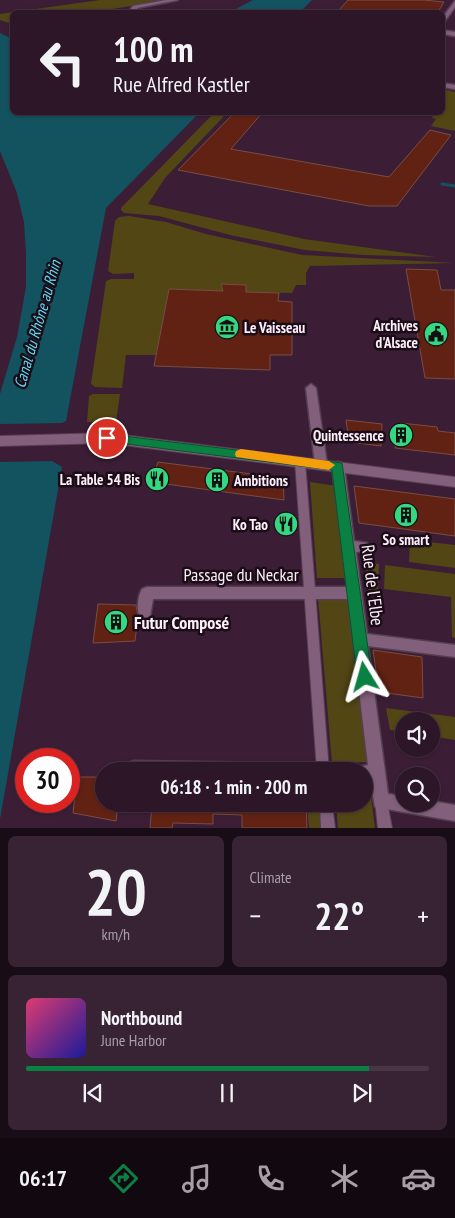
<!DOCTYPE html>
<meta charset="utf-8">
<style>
:root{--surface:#2c1628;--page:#382334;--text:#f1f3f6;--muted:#a69fa8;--line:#483545;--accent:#0b8043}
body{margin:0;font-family:"PT Sans Narrow",sans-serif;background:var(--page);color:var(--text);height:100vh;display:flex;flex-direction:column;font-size:19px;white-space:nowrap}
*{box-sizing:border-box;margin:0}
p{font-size:16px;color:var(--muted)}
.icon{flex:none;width:28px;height:28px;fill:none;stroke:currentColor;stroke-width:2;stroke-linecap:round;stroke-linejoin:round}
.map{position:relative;height:828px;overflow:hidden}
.sheet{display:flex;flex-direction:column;gap:8px;padding:8px;background:#180c16;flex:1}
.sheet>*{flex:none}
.banner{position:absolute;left:10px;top:10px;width:435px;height:105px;border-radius:8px;box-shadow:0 1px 4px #0004,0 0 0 1px var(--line);background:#2c1628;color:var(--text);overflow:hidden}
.controls{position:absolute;left:395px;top:712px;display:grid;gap:10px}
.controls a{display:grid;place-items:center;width:45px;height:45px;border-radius:50%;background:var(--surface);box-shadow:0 1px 4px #0004,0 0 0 1px var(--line);font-size:25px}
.speed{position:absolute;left:15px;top:748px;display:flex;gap:10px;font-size:25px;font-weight:700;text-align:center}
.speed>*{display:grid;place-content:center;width:65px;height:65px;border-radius:50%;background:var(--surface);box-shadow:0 1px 4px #0004,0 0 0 1px var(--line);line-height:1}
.speed .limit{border:8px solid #d22;background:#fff;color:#111}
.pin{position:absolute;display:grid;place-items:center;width:42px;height:42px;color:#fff;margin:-21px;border:2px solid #fff;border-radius:50%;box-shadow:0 1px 5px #0007}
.me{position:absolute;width:55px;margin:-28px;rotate:352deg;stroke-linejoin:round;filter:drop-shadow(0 0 4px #0008)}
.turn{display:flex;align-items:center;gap:18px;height:105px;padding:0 20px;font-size:22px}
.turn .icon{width:65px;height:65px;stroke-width:2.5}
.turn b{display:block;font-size:35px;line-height:42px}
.big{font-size:38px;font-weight:800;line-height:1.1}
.sheet .card{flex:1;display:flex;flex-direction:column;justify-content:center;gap:8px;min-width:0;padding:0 18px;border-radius:8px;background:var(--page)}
.sheet .dial{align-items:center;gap:0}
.dial b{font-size:65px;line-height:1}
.song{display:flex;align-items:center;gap:15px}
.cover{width:60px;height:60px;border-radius:8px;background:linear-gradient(135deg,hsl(340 70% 55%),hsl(240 70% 35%))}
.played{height:5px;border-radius:2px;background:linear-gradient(90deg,var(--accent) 85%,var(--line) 85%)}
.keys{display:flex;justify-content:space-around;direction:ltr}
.heat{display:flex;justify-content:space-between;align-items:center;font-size:28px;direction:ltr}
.sheet .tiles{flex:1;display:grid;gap:8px;grid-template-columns:1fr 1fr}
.card:last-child{grid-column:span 2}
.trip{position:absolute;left:95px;top:762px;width:278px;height:50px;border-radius:25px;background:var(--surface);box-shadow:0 1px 4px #0004,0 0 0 1px var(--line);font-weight:800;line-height:50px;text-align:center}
.dock{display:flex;height:80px;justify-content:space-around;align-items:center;background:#120910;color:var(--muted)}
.dock .icon{width:35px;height:35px}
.dock .current{color:var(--accent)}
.dock b{font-size:22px;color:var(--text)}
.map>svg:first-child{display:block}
.green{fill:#524615}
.water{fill:#135360}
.pier{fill:#3b1e35}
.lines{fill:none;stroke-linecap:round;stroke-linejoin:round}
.stream{stroke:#135360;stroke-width:3}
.building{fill:#622213;stroke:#774e44}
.pedestrian-casing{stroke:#563e52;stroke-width:2}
.minor-casing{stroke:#563e52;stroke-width:3}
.tertiary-casing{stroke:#563e52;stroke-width:2}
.pedestrian{fill:#82607b;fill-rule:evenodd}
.minor{fill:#82607b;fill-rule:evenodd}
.tertiary{fill:#82607b;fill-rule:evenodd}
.route{fill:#0b8043;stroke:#07532c}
.slow{fill:#f59e0b}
.labels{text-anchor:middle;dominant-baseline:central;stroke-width:5;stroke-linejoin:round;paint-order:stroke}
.poi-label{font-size:15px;font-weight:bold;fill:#feeefa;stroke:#1a0d17;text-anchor:end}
.water-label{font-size:16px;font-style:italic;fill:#5edaf5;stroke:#1a0d17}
.near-street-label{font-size:18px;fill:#feeefa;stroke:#1a0d17}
.near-poi-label{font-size:18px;font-weight:bold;fill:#feeefa;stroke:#1a0d17;text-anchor:start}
</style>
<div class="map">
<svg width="455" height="828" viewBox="0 0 455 828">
<rect width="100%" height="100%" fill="#3b1e35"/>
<!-- green -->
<path class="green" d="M100,0H168L94,12H12V24L0,20V14Z
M446,90L455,92V131L431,126L436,119L432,118L434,113L442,112L443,97Z
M214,113H227L165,178L148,204L304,239L436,257L363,255L305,250L230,235L159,216L124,213L121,210V208Z
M129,216L166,222L206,234L302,255L455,263L310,266L306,273V285H296L292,293L246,292V285L221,284L223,291L169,289L156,355H126L122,388L95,387L91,384L106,281L111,279H134V273L113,274L108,271L115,221L119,217Z
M93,394H120L116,422H87L89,396Z
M310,482L337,486L347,578H317Z
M410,540L455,545V568L409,562Z
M364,562L379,564L378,592L368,590Z
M385,565L455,574V638L452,637L451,597L384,589Z
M318,597L349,598L368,762L332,763Z
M386,708L455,717V740L431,736V721H404V732L390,730Z
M364,795L371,797L375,828H338L336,804H364Z
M307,804H323L326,828H309Z"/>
<!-- water -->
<path class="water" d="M253,0H312L300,12H230Z
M0,33L12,39V112L199,113L106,208L66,421L60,424L52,461L62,467L0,819V394L17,337L26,287V253L24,222L17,193L0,151Z"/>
<!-- pier -->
<path class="pier" d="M69,421L63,426L55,461L64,465L53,461L0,462V424L63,423Z"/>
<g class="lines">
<!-- stream -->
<path class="stream" d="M442,184L455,186"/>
</g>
<!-- building -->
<path class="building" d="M348,0H424L444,2L438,12H359L339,10Z
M235,112H263L231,149L389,177L430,130L451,135L397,206H369L178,170Z
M406,269L437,270L441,290H455V379L425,378Z
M221,284L246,285V292L279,293L278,301L292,302V355H270V370L154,366L169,289L223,291Z
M346,420L382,424L381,446L349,442Z
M401,423L437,427L438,431L455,433V455L395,448Z
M158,462L283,478L284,500L151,482Z
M354,486L455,499V536L359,523Z
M98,604L136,605L138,616L135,641L93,643Z
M373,650L422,657L423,698L379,692Z
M77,777H104V804H118L116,821L73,813Z
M152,804H306L307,828H242V815L213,814V824L173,823L172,828H150Z"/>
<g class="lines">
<!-- pedestrian casing -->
<g class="pedestrian-casing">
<path id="pedestrian" d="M300,458L303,459L305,461L329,771H317L295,461L297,459Z
M381,795L386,796L392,828H378L375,801L376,796Z
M320,804H332L335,828H321Z"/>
</g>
<!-- minor casing -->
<g class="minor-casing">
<path id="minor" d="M166,0H178L137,8L138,12H133L130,10L133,6Z
M455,1V7L442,25V18Z
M442,30L455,32V36L442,34Z
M442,83L455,85V89L442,87Z
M311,384L316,388L327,464L325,467H317L315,464L306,388Z
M338,462L342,463L344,466L354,541L367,543L369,547L367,551L356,552L367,634L455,645V657L368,646L388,794L404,796V804H431V801L455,805V821L375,807L370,781H364V771H357L358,767L368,765L348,599H153L150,617L145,619L140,617C136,610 138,596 142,589L147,587H347L332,466L334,463Z
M134,761L280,763L286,765L288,771H125L128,763Z"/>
</g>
<!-- tertiary casing -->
<g class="tertiary-casing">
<path id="tertiary" d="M107,433L455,477V487L107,443L0,446V436Z"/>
</g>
<!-- pedestrian -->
<use href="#pedestrian" class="pedestrian"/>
<!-- minor -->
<use href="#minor" class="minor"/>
<!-- tertiary -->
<use href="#tertiary" class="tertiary"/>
</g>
<!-- route -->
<path class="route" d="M107,434L342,463L372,677L370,682L365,684L359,682L357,677L332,470L103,441L102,438L103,435Z"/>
<!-- slow -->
<path class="slow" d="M241,449L329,461L335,465L329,470L236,457L235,454L236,451Z"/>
<!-- icons -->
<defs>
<g id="museum-disc" transform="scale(1.25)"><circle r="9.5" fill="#35d881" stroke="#1a0d17"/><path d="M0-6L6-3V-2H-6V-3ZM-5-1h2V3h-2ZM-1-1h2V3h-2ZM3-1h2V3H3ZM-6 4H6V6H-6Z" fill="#111"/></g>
<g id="civic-disc" transform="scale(1.25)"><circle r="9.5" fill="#35d881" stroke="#1a0d17"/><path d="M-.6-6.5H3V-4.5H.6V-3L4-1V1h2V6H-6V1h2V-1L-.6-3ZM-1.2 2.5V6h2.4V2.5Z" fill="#111"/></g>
<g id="building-disc" transform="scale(1.25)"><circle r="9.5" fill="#35d881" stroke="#1a0d17"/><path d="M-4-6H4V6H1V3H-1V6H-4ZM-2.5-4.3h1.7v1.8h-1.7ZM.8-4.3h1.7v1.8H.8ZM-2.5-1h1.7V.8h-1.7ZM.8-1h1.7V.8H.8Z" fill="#111"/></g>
<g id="restaurant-disc" transform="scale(1.25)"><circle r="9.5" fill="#35d881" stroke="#1a0d17"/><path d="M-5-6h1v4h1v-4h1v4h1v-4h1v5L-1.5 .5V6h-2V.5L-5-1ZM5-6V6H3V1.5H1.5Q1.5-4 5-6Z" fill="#111"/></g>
</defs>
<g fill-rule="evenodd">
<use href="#museum-disc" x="227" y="327"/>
<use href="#civic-disc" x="436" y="334"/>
<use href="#building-disc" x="401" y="435"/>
<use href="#restaurant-disc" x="157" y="479"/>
<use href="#building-disc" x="217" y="480"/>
<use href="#building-disc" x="406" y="515"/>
<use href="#restaurant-disc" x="286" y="524"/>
<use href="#building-disc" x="116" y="622"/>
</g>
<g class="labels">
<!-- poi labels -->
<g class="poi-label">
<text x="418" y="325">Archives<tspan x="418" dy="17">d'Alsace</tspan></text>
<text x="244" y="327" text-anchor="start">Le Vaisseau</text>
<text x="384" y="435">Quintessence</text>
<text x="140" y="479">La Table 54 Bis</text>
<text x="234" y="480" text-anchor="start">Ambitions</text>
<text x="268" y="524">Ko Tao</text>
<text x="406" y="539" text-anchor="middle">So smart</text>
</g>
<!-- water labels -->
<g class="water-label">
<text transform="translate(37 324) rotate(-74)">Canal du Rhône au Rhin</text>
</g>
<!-- near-street labels -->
<g class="near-street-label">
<text x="241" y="574">Passage du Neckar</text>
<text transform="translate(373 585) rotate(83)">Rue de l'Elbe</text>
</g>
<!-- near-poi labels -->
<g class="near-poi-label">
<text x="134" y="622">Futur Composé</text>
</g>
</g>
</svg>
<div class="controls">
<a><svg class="icon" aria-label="sound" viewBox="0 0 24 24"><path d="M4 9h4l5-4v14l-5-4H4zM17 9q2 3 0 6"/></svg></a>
<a><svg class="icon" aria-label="search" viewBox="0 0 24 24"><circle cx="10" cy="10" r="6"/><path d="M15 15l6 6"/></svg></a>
</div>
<div class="speed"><div class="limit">30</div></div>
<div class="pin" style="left:107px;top:438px;background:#d93025"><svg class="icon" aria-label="arrive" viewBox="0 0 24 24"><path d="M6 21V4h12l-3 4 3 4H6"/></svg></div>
<svg class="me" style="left:365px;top:677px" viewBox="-20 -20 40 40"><path d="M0-17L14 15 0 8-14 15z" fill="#0b8043" stroke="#fff" stroke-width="4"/></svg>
<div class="trip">06:18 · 1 min · 200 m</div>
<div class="banner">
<div class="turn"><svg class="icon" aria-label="left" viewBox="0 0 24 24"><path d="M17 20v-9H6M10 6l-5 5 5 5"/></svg><div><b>100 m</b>Rue Alfred Kastler</div></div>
</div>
</div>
<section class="sheet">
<div class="tiles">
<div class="card dial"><b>20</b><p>km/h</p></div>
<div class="card"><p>Climate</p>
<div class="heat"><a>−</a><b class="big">22°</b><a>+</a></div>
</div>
<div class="card">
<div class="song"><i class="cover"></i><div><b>Northbound</b><p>June Harbor</p></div></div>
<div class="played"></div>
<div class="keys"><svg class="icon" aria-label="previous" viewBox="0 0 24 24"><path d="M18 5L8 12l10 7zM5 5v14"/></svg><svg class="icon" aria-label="pause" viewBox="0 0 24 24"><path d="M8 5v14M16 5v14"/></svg><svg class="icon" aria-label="next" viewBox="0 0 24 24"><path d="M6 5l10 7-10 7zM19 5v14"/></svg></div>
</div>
</div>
</section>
<nav class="dock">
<b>06:17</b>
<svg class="icon current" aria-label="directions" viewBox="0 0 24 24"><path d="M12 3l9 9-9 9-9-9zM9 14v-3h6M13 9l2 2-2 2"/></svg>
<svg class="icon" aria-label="music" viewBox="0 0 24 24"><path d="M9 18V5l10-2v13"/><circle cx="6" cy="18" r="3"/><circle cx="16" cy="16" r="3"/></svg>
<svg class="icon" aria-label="phone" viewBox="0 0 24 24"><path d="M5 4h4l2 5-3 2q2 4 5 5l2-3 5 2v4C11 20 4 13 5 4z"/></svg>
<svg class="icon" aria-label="climate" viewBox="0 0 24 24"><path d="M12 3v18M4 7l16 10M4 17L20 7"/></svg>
<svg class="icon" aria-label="car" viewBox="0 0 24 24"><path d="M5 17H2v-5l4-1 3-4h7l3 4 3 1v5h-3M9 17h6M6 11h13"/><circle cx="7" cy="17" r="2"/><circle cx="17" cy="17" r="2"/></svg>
</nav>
